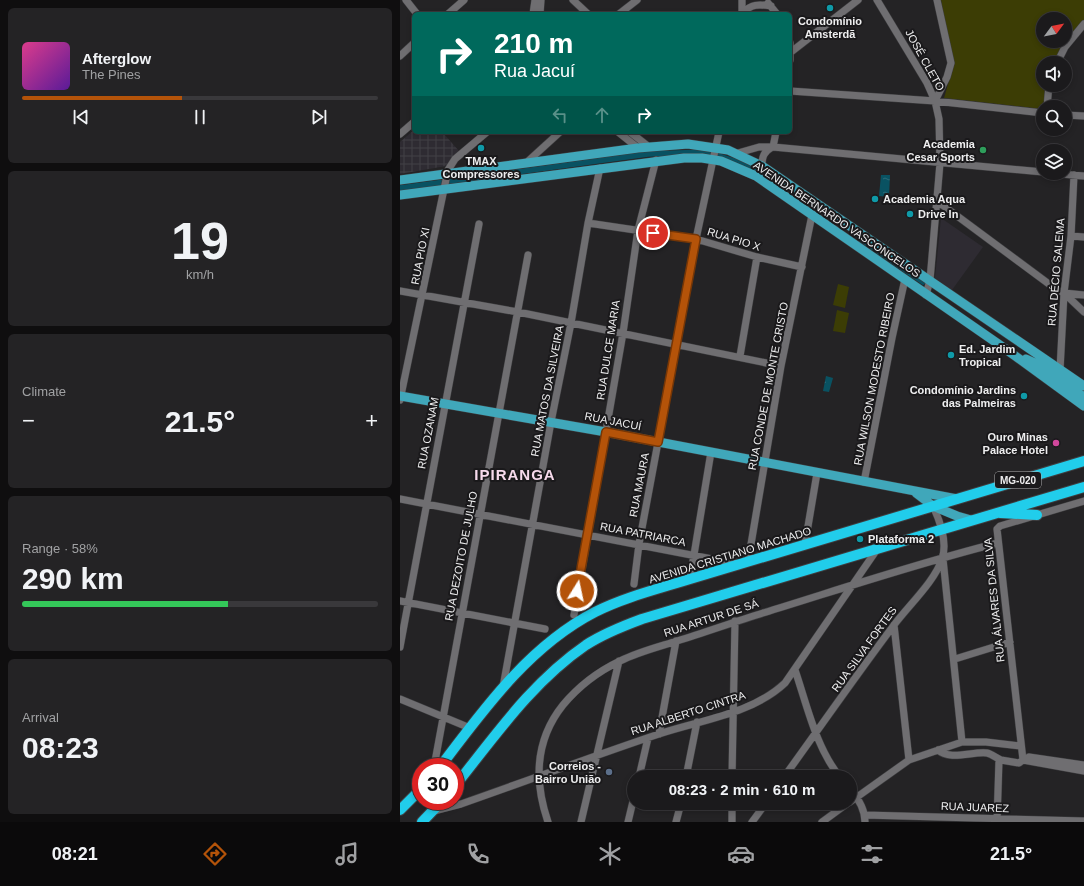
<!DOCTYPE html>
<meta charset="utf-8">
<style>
:root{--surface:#1b1a1c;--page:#242325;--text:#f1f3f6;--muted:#a0a1a3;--line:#39383b;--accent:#b45309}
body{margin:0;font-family:Helvetica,sans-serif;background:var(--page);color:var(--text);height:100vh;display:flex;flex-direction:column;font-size:15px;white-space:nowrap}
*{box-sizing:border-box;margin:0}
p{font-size:13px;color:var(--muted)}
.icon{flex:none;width:22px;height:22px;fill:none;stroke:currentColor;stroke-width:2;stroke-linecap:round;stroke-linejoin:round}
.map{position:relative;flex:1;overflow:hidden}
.panel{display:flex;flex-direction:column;gap:8px;padding:8px;background:#0f0e0f;width:400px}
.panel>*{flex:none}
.guide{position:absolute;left:12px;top:12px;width:380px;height:122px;border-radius:6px;box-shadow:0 2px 6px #0003,0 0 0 1px var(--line);background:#00695c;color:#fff;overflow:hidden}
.needle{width:26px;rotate:58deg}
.buttons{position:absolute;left:636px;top:12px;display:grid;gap:8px}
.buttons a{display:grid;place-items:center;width:36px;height:36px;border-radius:50%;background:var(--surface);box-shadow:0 2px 6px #0003,0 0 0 1px var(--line);font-size:20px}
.speed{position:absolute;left:12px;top:758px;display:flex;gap:8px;font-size:20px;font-weight:700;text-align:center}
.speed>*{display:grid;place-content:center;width:52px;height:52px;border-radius:50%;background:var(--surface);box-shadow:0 2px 6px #0003,0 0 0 1px var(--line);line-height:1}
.speed .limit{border:6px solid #d22;background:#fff;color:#111}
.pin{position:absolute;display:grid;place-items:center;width:34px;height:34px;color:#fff;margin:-17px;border:2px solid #fff;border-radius:50%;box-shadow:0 1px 4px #0007}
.me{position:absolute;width:44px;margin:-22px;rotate:10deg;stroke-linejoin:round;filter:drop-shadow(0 0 3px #0008)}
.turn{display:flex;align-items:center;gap:14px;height:84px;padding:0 16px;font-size:18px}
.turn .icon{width:52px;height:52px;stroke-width:2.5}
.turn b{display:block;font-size:28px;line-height:34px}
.lanes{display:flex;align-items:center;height:38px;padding:0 16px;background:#0003;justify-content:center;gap:20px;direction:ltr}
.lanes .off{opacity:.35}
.big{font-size:30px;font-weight:800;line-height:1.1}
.panel .widget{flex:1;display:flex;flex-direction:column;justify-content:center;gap:6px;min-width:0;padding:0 14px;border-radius:6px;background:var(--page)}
.panel .dial{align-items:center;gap:0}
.dial b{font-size:52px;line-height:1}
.song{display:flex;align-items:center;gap:12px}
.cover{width:48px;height:48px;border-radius:6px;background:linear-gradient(135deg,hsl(330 70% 55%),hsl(270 70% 35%))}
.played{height:4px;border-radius:2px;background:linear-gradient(90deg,var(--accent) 45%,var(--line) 45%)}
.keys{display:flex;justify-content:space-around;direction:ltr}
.heat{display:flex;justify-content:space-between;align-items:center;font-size:22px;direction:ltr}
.charge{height:6px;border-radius:3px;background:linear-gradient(90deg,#34c759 58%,var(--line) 0)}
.trip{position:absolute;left:227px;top:770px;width:230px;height:40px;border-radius:20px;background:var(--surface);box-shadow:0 2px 6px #0003,0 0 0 1px var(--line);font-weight:800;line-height:40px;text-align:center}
.tab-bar{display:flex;height:64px;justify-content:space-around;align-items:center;background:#0b0a0b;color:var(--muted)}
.tab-bar .icon{width:28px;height:28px}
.tab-bar .active{color:var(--accent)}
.tab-bar b{font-size:18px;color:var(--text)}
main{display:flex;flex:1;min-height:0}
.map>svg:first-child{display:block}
.built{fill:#2e2b32}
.industrial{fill:url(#industrial-grid)}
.green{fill:#3c3d05;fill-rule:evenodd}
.water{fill:url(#water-ripples)}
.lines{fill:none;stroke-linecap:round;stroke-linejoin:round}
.canal{stroke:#095262;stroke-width:5.5}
.minor-casing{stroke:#3e3e40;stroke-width:8}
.major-casing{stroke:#3e3e40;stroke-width:10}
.highway-casing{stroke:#3e3e40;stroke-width:12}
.minor{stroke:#6f6e71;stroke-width:7}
.major{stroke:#40a7ba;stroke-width:9}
.highway{stroke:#21cdeb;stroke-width:10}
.route-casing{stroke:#753606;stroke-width:10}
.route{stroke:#b45309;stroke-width:7}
.culture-dot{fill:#0f9aa8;stroke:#1a191b;stroke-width:1.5}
.leisure-dot{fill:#2e9e5b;stroke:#1a191b;stroke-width:1.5}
.hotel-dot{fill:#d1479c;stroke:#1a191b;stroke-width:1.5}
.service-dot{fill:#5c6f8a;stroke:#1a191b;stroke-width:1.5}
.labels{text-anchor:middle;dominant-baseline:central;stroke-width:4;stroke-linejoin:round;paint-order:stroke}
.shield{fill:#1a191b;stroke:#aeaeaf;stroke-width:1}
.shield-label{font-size:10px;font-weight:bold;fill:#eeeeef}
.poi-label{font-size:11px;font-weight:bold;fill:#eeeeef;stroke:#1a191b;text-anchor:end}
.street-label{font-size:11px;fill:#eeeeef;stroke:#1a191b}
.district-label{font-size:15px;font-weight:bold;letter-spacing:1px;fill:#f7daec;stroke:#1a191b}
</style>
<main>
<section class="panel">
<div class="widget">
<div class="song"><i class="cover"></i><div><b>Afterglow</b><p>The Pines</p></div></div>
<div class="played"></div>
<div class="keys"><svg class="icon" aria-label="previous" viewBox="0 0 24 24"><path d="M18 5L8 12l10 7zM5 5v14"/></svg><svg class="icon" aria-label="pause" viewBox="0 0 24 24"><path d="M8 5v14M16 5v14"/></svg><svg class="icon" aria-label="next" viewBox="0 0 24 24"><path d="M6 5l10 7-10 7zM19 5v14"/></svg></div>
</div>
<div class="widget dial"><b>19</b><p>km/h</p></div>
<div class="widget"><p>Climate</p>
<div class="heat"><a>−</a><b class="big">21.5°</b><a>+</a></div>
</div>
<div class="widget"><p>Range · 58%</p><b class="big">290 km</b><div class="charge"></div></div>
<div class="widget"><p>Arrival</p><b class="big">08:23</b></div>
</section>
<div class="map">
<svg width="684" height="822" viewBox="0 0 684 822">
<defs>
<pattern id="industrial-grid" width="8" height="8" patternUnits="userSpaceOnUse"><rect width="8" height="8" fill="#2e2b32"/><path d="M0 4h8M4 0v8" fill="none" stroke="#424046"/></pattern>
<pattern id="water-ripples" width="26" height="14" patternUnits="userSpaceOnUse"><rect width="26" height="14" fill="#095262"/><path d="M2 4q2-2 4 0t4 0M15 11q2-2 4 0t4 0" fill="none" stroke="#2d6b79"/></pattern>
</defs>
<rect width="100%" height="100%" fill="#242325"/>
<!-- built -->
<path class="built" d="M541,218L583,247L552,290L535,278Z"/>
<!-- industrial -->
<path class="industrial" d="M14,130V132H46L44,134L59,151L46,166L0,174V142Z"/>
<!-- green -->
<path class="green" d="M541,0H684V22L653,63H643V85H648L642,109L544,98L553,67ZM643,19H665V41H643Z
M438,284L449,287L445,308L433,305Z
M437,310L449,313L445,333L433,331Z"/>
<!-- water -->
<path class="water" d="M481,175H490L489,197L479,196Z
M426,376L433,378L429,392L423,391Z"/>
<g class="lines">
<!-- canal -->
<path class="canal" d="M0,188L248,154L307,152L359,169
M461,239L523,282"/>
<!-- minor casing -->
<g class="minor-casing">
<path id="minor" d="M6,0L17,14
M173,0L188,14
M477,0L527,83L535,101L539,119L540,163L530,280L526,295
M368,3L377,14
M342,13C352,4 358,4 371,6
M48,14L64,0
M133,14L135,0
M140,14L141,0
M219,14L237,0
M342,14V0
M390,43V60
M391,52L458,0
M0,56L14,43
M657,63L665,47L684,24
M390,91L535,101L643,113
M535,101L547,77L551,63L537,0
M647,107L649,85
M665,115L684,116
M218,132L238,148
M230,132L249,147
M0,134L14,122
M373,147L376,132
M338,153L359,147H373L643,172
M126,163L160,132
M362,166C362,156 364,152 372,147
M650,173L684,176
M537,201L657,290L664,293L684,312
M188,223L296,239L357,257L402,267
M671,236L684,237
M0,291L118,312L381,366
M664,293L684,295
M340,356L357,257
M660,370L664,293L671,236L674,175
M0,400L48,170L55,159L87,132
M464,482L492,338L505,279
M0,499L338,564
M405,544L417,473
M543,559L562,742
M348,562L381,366L412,215
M290,579L311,452
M234,584L239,544L296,239L319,132
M0,601L145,629
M174,615L223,333L238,230L256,160
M494,625L509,760
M0,647L79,224
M555,659L610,642
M395,670C407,705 416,748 440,777
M103,687L151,422L171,323L188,223L200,168
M0,699L70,728
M259,734L276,641
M538,750C550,761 573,751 587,753C592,754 596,758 601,760C607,761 613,762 619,763L623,760L684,771
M629,757L684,765
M623,760L597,529L600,526L684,501
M34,767L128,255
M239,777L248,738
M286,777L297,722
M332,777L335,621
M384,777C421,726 457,674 494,625C509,605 535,581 542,559C548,542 540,521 533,506
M450,789C458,798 465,809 465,822
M450,802L509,760L562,742H586L621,746
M34,811L61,804C127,781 193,756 259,734C301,720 352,714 385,683L478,548
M465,815L684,821
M148,822C134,781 135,740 163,705C178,687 199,671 220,661C238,652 258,647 277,641C306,632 334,622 363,613C441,589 518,563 598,543
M181,822L219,661
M228,822L234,797
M276,822L281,803
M332,822V803
M352,822L366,803
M422,822L448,803
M597,822L599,760"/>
</g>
<!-- major casing -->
<g class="major-casing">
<path id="major" d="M0,180L238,148L288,144L328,150L362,166L684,386
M0,195L284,158H302L321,161L356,176L607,350L684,406
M626,359L635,363L684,397
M0,396L206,432L557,499
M516,493L533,506L557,516L571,520"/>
</g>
<!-- highway casing -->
<g class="highway-casing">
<path id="highway" d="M600,513L637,515
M40,767C84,709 129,646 195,612C225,597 258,589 290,579L684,461
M55,786C95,736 132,682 186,645C203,634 223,626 242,619L684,487
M0,810L21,789
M22,822L42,801"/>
</g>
<!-- minor -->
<use href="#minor" class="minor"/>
<!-- major -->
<use href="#major" class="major"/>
<!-- highway -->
<use href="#highway" class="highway"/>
</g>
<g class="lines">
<!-- route casing -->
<g class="route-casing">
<path id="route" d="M177,591L206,432L258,442L296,239L253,233"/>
</g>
<!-- route -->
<use href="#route" class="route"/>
</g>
<!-- markers -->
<g class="culture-dot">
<circle cx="430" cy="8" r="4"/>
<circle cx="81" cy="148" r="4"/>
<circle cx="475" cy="199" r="4"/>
<circle cx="510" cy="214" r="4"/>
<circle cx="551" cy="355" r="4"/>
<circle cx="624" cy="396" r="4"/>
<circle cx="460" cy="539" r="4"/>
</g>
<circle class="leisure-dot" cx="583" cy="150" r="4"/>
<circle class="hotel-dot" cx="656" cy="443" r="4"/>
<circle class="service-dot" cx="209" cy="772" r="4"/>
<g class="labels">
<!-- shield labels -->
<rect class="shield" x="595" y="472" width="46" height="16" rx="3"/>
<g class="shield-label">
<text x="618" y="480">MG-020</text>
</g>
<!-- poi labels -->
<g class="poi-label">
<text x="430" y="21" text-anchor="middle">Condomínio<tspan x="430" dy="13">Amsterdã</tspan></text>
<text x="575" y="144">Academia<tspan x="575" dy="13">Cesar Sports</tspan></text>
<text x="81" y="161" text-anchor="middle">TMAX<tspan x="81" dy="13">Compressores</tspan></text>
<text x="483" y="199" text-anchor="start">Academia Aqua</text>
<text x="518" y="214" text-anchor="start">Drive In</text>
<text x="559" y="349" text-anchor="start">Ed. Jardim<tspan x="559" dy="13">Tropical</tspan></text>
<text x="616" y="390">Condomínio Jardins<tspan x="616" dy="13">das Palmeiras</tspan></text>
<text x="648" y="437">Ouro Minas<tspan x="648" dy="13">Palace Hotel</tspan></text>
<text x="468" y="539" text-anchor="start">Plataforma 2</text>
<text x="201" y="766">Correios -<tspan x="201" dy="13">Bairro União</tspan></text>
</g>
<!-- street labels -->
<g class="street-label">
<text transform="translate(525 60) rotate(61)">JOSÉ CLETO</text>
<text transform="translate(437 219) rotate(34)">AVENIDA BERNARDO VASCONCELOS</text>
<text transform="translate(334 239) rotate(17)">RUA PIO X</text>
<text transform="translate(20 256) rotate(-79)">RUA PIO XI</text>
<text transform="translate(656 272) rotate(-85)">RUA DÉCIO SALEMA</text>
<text transform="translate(208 350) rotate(-81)">RUA DULCE MARIA</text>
<text transform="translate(474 379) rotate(-79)">RUA WILSON MODESTO RIBEIRO</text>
<text transform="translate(368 386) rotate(-79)">RUA CONDE DE MONTE CRISTO</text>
<text transform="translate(147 391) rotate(-79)">RUA MATOS DA SILVEIRA</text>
<text transform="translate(213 421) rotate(11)">RUA JACUÍ</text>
<text transform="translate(28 433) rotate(-79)">RUA OZANAM</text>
<text transform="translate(239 485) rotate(-79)">RUA MAURA</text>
<text transform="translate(243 534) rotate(11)">RUA PATRIARCA</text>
<text transform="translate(330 555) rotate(-17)">AVENIDA CRISTIANO MACHADO</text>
<text transform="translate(61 556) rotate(-79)">RUA DEZOITO DE JULHO</text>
<text transform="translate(594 600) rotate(-96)">RUA ÁLVARES DA SILVA</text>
<text transform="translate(311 618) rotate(-18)">RUA ARTUR DE SÁ</text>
<text transform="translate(464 649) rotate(-54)">RUA SILVA FORTES</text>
<text transform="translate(288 713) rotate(-18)">RUA ALBERTO CINTRA</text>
<text transform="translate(575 807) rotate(2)">RUA JUAREZ</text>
</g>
<!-- district labels -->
<g class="district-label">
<text x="115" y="474">IPIRANGA</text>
</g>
</g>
</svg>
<div class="buttons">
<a><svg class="needle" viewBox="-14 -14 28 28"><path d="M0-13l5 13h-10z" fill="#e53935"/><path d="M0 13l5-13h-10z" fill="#a0a1a3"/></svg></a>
<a><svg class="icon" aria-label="sound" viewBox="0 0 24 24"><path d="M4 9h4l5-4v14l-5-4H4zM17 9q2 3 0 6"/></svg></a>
<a><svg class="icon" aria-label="search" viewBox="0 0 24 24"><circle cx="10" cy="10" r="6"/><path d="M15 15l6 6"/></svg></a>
<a><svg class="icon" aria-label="layers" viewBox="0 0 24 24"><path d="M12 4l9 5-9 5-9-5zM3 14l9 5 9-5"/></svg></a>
</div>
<div class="speed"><div class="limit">30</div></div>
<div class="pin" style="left:253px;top:233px;background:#d93025"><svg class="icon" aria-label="arrive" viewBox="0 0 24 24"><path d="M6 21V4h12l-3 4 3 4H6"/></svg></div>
<svg class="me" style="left:177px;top:591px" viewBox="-20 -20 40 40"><circle r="17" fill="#b45309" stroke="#fff" stroke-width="3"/><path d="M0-11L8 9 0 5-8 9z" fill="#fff"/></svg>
<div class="trip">08:23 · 2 min · 610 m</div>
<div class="guide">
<div class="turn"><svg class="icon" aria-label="right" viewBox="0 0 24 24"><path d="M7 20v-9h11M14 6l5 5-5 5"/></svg><div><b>210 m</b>Rua Jacuí</div></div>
<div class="lanes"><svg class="icon off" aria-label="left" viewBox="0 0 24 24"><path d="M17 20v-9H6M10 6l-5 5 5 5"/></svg><svg class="icon off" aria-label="ahead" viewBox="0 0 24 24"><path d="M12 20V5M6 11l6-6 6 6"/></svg><svg class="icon" aria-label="right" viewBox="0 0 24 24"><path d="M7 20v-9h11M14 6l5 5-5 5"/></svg></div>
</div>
</div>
</main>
<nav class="tab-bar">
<b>08:21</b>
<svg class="icon active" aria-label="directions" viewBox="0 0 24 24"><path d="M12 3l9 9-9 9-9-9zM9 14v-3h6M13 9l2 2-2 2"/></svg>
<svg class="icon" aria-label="music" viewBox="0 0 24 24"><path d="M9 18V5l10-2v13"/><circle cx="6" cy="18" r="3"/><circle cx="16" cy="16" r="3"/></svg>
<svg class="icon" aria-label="phone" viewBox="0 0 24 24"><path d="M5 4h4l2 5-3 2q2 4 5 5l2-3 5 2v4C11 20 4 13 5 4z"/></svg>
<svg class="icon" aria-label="climate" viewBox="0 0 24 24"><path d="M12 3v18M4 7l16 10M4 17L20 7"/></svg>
<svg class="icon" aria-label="car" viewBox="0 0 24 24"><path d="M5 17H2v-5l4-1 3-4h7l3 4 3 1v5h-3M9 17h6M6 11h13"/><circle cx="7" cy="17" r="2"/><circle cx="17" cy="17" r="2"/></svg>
<svg class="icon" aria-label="filters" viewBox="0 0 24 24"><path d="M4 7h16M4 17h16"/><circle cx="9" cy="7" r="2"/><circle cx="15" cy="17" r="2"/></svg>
<b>21.5°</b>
</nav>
